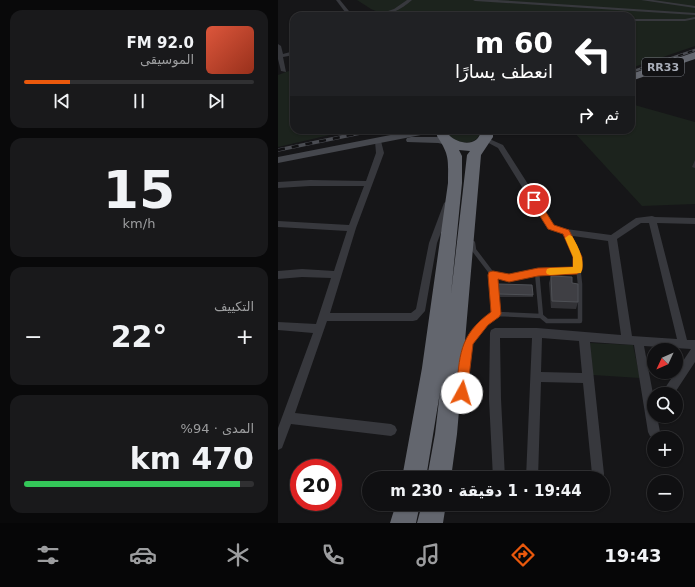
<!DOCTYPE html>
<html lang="ar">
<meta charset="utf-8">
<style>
:root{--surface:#101012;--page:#19191b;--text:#f1f3f6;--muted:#9c9d9f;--line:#303032;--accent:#ea580c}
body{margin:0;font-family:"DejaVu Sans",Vazirmatn,sans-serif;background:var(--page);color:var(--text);direction:rtl;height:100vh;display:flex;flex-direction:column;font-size:15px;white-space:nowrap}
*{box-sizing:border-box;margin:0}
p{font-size:13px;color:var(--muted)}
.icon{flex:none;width:22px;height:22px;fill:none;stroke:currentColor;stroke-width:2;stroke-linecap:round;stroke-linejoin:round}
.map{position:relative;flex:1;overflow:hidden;direction:ltr}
.sheet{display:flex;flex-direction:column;gap:10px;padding:10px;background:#09090a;width:278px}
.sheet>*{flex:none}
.hud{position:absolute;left:12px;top:12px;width:345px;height:122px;border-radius:12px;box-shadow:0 1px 3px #0004,0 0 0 1px var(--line);direction:rtl;background:#202124;color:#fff;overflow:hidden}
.needle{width:26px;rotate:226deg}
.tools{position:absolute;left:369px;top:343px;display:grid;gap:8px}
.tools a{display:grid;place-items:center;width:36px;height:36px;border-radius:50%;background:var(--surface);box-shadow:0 1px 3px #0004,0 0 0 1px var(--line);font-size:20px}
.speed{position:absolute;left:12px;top:459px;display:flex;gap:8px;font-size:20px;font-weight:700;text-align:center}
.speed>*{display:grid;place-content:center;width:52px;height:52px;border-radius:50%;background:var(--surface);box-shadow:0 1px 3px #0004,0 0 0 1px var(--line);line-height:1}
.speed .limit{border:6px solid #d22;background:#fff;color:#111}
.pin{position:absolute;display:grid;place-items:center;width:34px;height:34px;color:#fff;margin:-17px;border:2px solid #fff;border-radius:50%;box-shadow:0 1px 4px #0007}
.me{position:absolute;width:44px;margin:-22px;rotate:6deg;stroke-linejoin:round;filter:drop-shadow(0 0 3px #0008)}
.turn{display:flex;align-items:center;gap:14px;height:84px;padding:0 16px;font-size:18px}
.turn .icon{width:52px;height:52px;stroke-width:2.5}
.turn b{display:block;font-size:28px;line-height:34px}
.then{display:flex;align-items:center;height:38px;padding:0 16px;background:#0003;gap:8px;font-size:15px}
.big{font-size:30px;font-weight:700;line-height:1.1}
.sheet .card{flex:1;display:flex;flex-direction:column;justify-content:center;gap:6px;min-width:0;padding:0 14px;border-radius:12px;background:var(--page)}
.sheet .dial{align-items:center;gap:0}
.dial b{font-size:52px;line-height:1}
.song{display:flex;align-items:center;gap:12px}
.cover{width:48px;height:48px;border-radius:6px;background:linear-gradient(135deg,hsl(10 70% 55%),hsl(10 70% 35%))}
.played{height:4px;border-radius:2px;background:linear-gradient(90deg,var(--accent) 20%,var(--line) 20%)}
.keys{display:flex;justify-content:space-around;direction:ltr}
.heat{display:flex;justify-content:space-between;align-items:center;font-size:22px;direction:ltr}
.charge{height:6px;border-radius:3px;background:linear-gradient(90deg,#34c759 94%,var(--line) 0)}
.trip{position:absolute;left:84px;top:471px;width:248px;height:40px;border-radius:20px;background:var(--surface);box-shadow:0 1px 3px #0004,0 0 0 1px var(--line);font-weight:700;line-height:40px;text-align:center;direction:rtl}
.menu{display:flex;height:64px;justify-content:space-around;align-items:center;background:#060607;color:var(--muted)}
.menu .icon{width:28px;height:28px}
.menu .on{color:var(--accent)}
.menu b{font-size:18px;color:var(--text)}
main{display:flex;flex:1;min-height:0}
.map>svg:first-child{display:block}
.green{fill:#1c231d}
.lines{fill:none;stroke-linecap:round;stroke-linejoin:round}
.lane-far1{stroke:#37383d;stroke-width:4.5}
.lane{stroke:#37383d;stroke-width:6}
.street{fill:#37383d;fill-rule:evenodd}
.secondary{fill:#45474d;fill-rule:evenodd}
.highway{fill:#63666e;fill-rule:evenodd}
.rail-far1-casing{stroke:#4a4c52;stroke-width:2.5}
.rail-casing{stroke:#4a4c52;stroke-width:3.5}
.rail-far1{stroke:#111113;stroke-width:1.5;stroke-dasharray:5;stroke-linecap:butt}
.rail{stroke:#111113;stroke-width:2.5;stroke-dasharray:7;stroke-linecap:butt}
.wall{fill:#323236}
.building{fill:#3f3f44;stroke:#4f5156}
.route{fill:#ea580c;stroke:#983908}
.slow{fill:#f59e0b}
.labels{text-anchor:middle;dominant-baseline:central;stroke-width:4;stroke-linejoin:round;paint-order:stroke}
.shield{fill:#111113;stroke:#7b7e86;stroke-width:1}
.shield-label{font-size:11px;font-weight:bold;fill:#a8adb8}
</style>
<main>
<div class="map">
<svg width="417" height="523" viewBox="0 0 417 523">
<rect width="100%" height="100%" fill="#161618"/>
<!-- green -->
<path class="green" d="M79,0H417V46L353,68V16H109L93,9Z
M16,69V130H73L0,147V75Z
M353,104L417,122V204L364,206L294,130H353Z
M171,130H202V134C195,147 181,143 171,136Z
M312,343L355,345L362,378L315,375Z"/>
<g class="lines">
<!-- lane-far1 -->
<path class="lane-far1" d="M195,243L196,250L215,275L218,314
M259,272L263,316
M215,275L231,278L259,272L299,270
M194,336L213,316L218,314L263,316L269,321H302V284L299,257L288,232"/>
<!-- lane -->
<path class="lane" d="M181,403C188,381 183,355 195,335"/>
<!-- street -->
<path class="street" d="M58,0H62L75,16H70Z
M129,0H134C123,10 110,16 95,16L116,9Z
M195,0H219L417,13V15L197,1Z
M363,0H375L417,6V8Z
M417,17V19L407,21H353V19H407Z
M12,27H16V41L13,39Z
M0,44L3,46L5,54L16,51V55L5,57L8,72L3,71L0,59Z
M207,137L225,145L276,225L288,229L333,235L358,218L374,216L377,217L417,218V224L379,223L409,340H417V362L396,394H380L382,390L387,388L413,349L366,346L376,399V416H379L382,432L380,436L376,438L372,436L370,432L356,345L312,342L326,474L325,478H315L314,474L305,383L263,382L260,478H248L254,338H222L223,399L227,478H215L211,399L212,333L213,330L217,328H259L343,335L330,241L288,235L270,229L220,148L205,140V138ZM363,223H371L399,339L354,336L339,239ZM264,338L301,341L304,373L263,372Z
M100,139L103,141L106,153L78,228L52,313H133L138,309L151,243L166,203L170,200L174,203L159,243L147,311L139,320L135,321H49L17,413L113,424L117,426L119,430L117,434L113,436L13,424L4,448L0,450V428L35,333L0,330V322L38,324L53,278L24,277L0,279V271L24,269L56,271L69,231L0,227V221L71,225L86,186H32L0,188V182L32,180L88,181L98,153L97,141Z"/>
<!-- secondary -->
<path class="secondary" d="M138,130H158L153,133L0,163V157Z
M133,137H160L174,140L175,142L170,145L160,143L129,142L128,140L129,138Z"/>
<!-- highway -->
<path class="highway" d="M417,52V59L353,81V74Z
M159,130H171V135C181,145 201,147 203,130H215V137L203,155L179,434L173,478H149L157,434L162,392L148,478H124L144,368L170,183C170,159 172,156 159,136ZM181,150L192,151L189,155L173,294L184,183V156Z
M118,504H142L138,523H112Z
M144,504H168L165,523H139Z"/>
<!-- rail-far1 casing -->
<g class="rail-far1-casing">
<path id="rail-far1" d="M353,72L417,50"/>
</g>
<!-- rail casing -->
<g class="rail-casing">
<path id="rail" d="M0,150L97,130"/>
</g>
<!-- rail-far1 -->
<use href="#rail-far1" class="rail-far1"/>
<!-- rail -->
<use href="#rail" class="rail"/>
</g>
<!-- wall -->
<path class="wall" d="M417,160V168L414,167Z
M273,276L294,283L300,302L298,309L273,308L271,283Z
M220,286L255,295V297H220Z"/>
<!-- building -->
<path class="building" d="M273,276L294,277V283L300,284V302L274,301Z
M220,284L254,285L255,295L221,294Z"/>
<!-- route -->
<path class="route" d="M256,197L259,198L276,225L291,230L304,257V270L299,274L260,276L231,282L220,279L223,314L221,317L210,325L195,344L189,393L188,397L184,398L180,397L178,393C182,356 180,336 213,312L210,275L211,272L215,271L231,274L260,268L295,267V257L285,234L270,229L252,200Z"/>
<!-- slow -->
<path class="slow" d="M291,235L294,236C300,246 308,261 303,273L272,275L269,274L268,272L269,269L272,268L295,267V257L287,238Z"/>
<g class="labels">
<!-- shield labels -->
<rect class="shield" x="364" y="58" width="42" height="18" rx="3"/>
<g class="shield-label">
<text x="385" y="67">RR33</text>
</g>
</g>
</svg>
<div class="tools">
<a><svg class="needle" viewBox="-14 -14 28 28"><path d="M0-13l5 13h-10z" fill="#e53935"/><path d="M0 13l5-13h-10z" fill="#9c9d9f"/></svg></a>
<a><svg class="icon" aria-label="search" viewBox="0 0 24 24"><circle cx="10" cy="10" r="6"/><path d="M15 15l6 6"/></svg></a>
<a>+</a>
<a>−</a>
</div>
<div class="speed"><div class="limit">20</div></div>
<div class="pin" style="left:256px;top:200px;background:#d93025"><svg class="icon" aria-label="arrive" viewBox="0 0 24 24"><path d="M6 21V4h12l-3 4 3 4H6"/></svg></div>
<svg class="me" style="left:184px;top:393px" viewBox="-20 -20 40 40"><circle r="19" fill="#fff"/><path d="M0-13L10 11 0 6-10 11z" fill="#ea580c"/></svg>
<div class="trip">19:44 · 1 دقيقة · 230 m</div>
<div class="hud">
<div class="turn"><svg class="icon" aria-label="left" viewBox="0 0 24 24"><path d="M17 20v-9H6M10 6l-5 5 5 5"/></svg><div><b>60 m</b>انعطف يسارًا</div></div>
<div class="then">ثم<svg class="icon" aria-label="right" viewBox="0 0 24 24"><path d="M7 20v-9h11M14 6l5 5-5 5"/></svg></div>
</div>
</div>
<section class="sheet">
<div class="card">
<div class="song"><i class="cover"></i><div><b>92.0 FM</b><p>الموسيقى</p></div></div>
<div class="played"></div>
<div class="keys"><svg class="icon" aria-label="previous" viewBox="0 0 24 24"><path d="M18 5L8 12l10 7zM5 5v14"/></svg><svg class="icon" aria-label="pause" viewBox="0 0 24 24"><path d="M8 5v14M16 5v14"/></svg><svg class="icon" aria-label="next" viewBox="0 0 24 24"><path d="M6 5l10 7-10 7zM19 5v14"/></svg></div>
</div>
<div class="card dial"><b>15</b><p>km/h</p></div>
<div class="card"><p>التكييف</p>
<div class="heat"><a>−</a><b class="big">22°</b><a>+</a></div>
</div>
<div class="card"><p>المدى · 94%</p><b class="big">470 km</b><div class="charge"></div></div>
</section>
</main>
<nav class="menu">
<b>19:43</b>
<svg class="icon on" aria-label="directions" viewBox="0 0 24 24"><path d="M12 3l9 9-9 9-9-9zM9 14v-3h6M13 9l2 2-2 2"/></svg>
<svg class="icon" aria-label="music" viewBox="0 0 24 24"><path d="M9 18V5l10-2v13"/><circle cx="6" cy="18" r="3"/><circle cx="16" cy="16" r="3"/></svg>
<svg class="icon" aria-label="phone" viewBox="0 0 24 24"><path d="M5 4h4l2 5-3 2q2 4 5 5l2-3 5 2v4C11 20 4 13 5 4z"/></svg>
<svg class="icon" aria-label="climate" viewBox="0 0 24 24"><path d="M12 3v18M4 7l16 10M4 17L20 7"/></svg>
<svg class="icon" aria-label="car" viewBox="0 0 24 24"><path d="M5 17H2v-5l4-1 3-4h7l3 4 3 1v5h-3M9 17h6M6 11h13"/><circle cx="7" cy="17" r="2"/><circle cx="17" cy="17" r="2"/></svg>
<svg class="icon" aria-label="filters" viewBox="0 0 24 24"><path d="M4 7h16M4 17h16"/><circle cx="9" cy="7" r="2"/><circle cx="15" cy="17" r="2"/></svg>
</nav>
